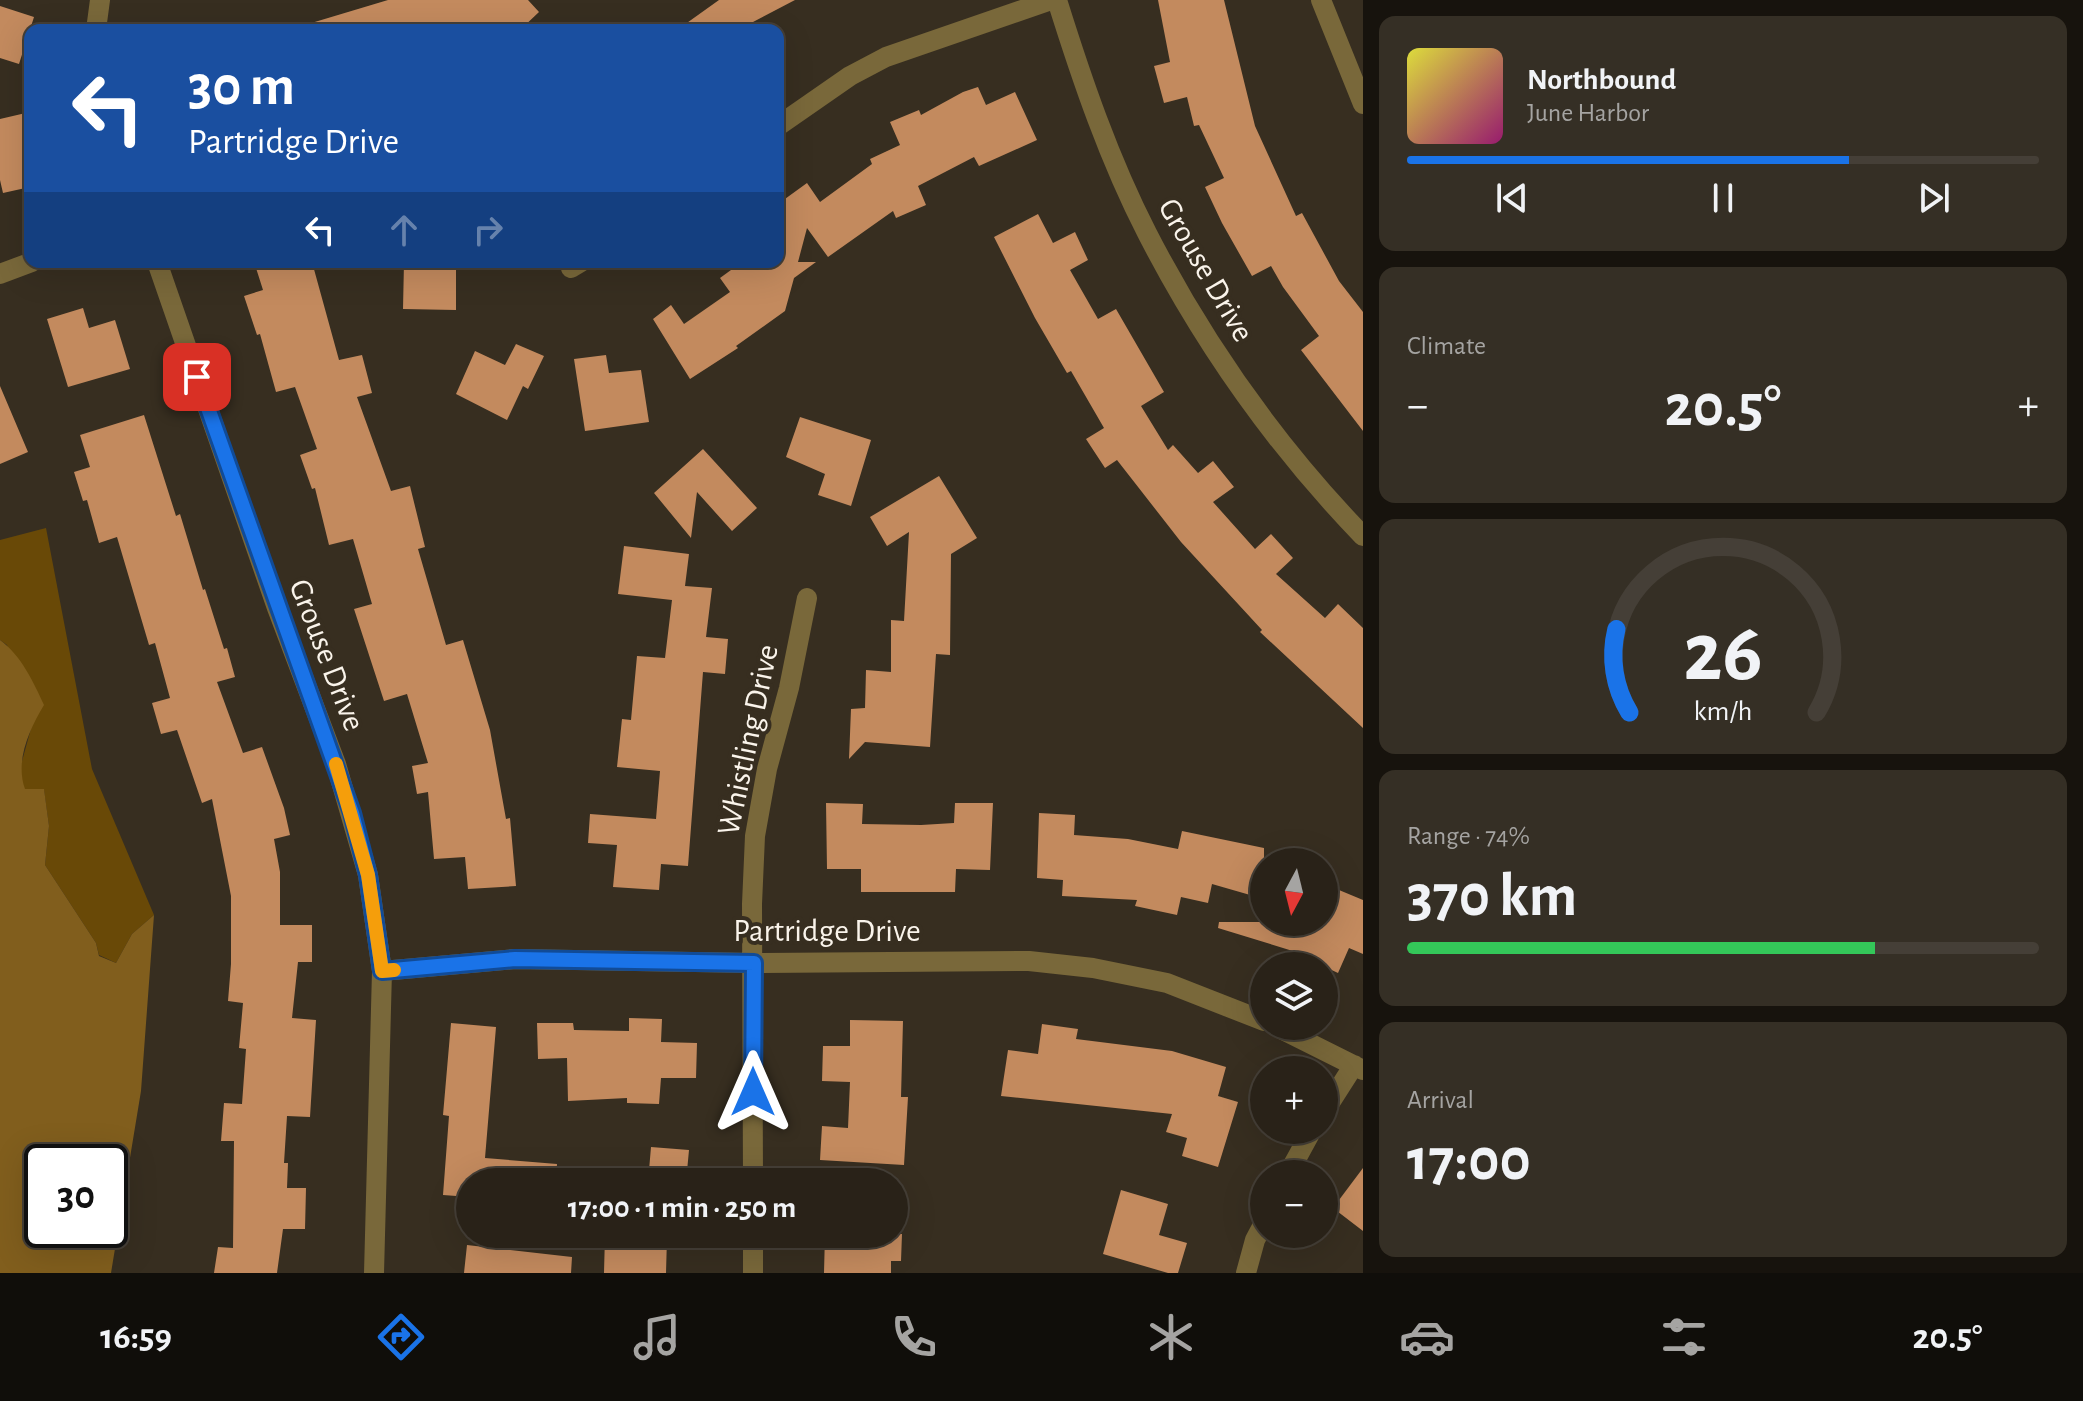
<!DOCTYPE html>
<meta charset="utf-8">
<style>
:root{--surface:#292218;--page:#352f25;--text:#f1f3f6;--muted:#a5a4a2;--line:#453f37;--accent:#1a73e8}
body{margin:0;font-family:"Alegreya Sans",sans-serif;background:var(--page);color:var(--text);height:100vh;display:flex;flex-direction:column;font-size:30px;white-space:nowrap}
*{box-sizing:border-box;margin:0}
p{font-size:26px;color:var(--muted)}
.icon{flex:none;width:44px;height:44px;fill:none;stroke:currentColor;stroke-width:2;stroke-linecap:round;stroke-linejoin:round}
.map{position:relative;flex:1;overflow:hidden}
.panel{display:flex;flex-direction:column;gap:16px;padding:16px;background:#17130d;width:720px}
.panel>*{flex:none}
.hud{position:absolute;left:24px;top:24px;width:760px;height:244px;border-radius:16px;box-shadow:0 8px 32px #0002,0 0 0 2px var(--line);background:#1a4fa0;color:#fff;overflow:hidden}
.needle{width:52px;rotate:187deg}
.tools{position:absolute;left:1250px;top:848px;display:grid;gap:16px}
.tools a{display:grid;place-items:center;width:88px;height:88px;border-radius:50%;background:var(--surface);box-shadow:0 8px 32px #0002,0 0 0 2px var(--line);font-size:40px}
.speed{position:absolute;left:24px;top:1144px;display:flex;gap:16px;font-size:40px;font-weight:700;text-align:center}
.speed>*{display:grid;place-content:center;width:104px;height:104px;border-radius:50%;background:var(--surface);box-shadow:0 8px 32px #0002,0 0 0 2px var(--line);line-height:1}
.speed .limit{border:4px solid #111;border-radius:12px;background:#fff;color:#111}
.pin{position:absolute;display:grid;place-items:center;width:68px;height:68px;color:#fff;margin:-34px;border-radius:16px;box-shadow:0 4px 12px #0006}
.me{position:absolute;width:88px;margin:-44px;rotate:0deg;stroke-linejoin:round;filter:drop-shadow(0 0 6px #0008)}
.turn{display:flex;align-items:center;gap:28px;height:168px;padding:0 32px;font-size:36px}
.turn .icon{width:104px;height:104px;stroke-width:2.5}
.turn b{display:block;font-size:56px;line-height:68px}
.lanes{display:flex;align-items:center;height:76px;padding:0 32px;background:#0003;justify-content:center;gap:40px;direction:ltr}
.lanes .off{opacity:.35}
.big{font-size:60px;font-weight:700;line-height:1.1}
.panel .card{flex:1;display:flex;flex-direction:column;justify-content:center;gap:12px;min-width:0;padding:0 28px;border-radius:16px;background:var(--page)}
.panel .dial{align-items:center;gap:0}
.dial svg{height:208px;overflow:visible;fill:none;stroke:var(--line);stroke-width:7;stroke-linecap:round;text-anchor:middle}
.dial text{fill:var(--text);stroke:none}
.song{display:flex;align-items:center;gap:24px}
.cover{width:96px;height:96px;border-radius:12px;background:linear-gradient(135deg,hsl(60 70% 55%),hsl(320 70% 35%))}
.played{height:8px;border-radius:4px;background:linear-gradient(90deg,var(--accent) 70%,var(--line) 70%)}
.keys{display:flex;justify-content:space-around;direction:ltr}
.heat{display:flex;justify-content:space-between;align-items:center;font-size:44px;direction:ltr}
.charge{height:12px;border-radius:6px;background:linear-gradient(90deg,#34c759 74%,var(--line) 0)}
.trip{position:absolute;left:456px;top:1168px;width:452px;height:80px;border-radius:40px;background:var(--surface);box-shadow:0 8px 32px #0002,0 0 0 2px var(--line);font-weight:700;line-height:80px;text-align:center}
.menu{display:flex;height:128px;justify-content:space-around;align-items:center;background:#100e0a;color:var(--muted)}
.menu .icon{width:56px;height:56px}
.menu .selected{color:var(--accent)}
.menu b{font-size:36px;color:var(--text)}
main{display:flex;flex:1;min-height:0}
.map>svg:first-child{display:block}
.green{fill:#694907}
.forest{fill:#815e1d;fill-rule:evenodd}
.building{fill:#c38a5e}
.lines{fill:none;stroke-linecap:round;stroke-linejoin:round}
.minor{stroke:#79683a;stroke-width:20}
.route-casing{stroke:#114b97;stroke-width:20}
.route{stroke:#1a73e8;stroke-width:14}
.slow{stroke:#f59e0b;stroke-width:14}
.labels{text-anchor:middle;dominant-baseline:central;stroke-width:8;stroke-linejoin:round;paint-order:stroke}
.street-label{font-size:32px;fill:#faf4eb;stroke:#372e20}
</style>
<main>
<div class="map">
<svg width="1363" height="1273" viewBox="0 0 1363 1273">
<rect width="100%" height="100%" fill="#372e20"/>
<!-- green -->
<path class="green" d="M46,528L92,769L154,915L132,934L116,963L99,955L96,943L45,865L49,826L44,790L24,789L19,772L32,725L7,645L0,640V540Z"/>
<!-- forest -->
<path class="forest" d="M0,640C21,655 34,683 44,705C29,730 15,761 25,789H44L49,826L45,865L96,943L99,956L116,963L132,934L154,915L141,1091L111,1273H0ZM42,1162H110V1230H42Z"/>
<!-- building -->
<path class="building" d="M388,0H528L539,12L520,30H309L308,24Z
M719,0H795L753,22L758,30H677Z
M1158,0H1224L1255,126L1296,216L1302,213L1339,281L1363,312V431L1301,350L1319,336L1283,287L1271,266L1252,276L1222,223L1205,187L1224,178L1199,125L1194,126L1187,97L1164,103L1154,66L1170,62Z
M0,6L34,17L19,64L0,58Z
M978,87L986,105L1015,92L1037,140L979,166L974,157L918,186L926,205L896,218L893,211L828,257L807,228L798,262H816L794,278L785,311L736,346L738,348L690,379L653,319L671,305L684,324L730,292L720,278L742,262H778V204L807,183L820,202L872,164L870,159L900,145L890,122L919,110L921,115L963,92Z
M30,112V187L3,193L0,180V119Z
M1038,214L1053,243L1075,232L1088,260L1070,270L1098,319L1116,309L1164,392L1141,406L1168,450L1173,445L1198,473L1213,461L1234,487L1213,502L1255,549L1271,534L1293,558L1276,574L1325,618L1338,604L1363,628V728L1260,632L1262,630L1181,542L1117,460L1105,468L1086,439L1104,428L1071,371L1067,373L1035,318L994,237Z
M276,262H312L339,360L362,355L372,393L357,397L391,491L410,486L425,547L418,549L446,645L463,640L490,730L506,819L510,818L516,886L468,889L465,857L434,859L428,792L417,794L412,766L428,763L407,694L384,701L354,609L372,604L353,539L329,545L315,488L312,489L300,455L317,449L295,387L276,392L260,334L257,335L244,296L263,290L256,268Z
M404,262H456V310L403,309Z
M83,308L89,328L115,320L130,369L68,387L47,319Z
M516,344L544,356L528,389L523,386L507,420L456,394L475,351L505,365Z
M606,355L609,373L641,370L649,422L585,431L574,359Z
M0,386L28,452L0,464Z
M144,415L176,516L180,514L203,590L205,589L224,649L227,648L235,677L217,682L243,753L262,747L284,808L290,835L274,839L280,872V925H312V962H298L292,1018L316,1020L310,1117L287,1116L284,1163H288L287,1188H306L305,1229H283L277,1273H214L218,1247L233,1248L234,1141H221L224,1103L242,1104L246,1049L239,1048L243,1003L228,1001L231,964V896L212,799L202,803L177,730L161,734L152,703L170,698L155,643L149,645L117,537L99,543L87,500L83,501L74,472L90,467L80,435Z
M800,417L871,440L851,506L818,495L825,474L786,457Z
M703,449L757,508L732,531L697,492L691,538L654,493Z
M939,476L977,538L951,554L950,655L936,654L930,747L865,742L849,759L851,709L865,708L866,670L891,672V620L904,621L909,532L887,546L870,517Z
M624,546L689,554L685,586L712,588L706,637L728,639L725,674L703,672L688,866L661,864L659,890L613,887L617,845L588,843L590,814L656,819L660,771L617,767L622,719L631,720L637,656L665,658L672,600L618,594Z
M826,803L863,804L862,824L921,825L954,823L955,803H993L990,870L956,869L955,892H861V869H827Z
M1039,813L1075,815L1074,835L1128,839L1178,849L1182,831L1264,848V899L1212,884L1208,903L1181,897L1177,915L1135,906L1137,900L1062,896L1063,880L1037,878Z
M1339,890L1363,900V954L1349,948L1338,973L1308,959L1309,956L1218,928L1219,922H1324Z
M629,1018L662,1019L661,1042L697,1043L696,1078H661L659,1104L627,1103V1098L568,1101L567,1058L538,1059L537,1023H573L574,1030L629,1031Z
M850,1020L903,1021L901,1097H908L904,1165L820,1160L822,1126L848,1128L850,1082L822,1081L823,1046H850Z
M451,1023L496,1027L485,1158L557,1164L556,1182H470V1197L443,1195L449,1116L443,1115Z
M1042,1024L1078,1029L1076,1039L1172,1051L1226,1067L1218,1096L1238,1102L1218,1167L1182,1156L1187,1138L1166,1132L1172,1114L1001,1096L1008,1050L1038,1054Z
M651,1147L689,1150L686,1182H648Z
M1363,1168V1231L1333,1208Z
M1121,1190L1168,1204L1159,1235L1187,1243L1178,1273H1168L1103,1254Z
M825,1234H902L901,1261H891V1273H824Z
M605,1235L667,1238L666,1273H604Z
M467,1245L572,1257L571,1273H464Z"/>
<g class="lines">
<!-- minor -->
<path class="minor" d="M1057,0C1082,80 1109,159 1147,233C1204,344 1277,447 1363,536
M1321,0L1363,104
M96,30L100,0
M778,126L850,76L886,57L1051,0
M157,262L277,608L336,764L368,875L382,971L374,1273
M571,268L581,262
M0,274L32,262
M382,971L515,959L754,963L1029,961L1093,968L1167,983L1264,1021
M1275,1026L1363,1070
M1324,1112L1354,1065
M1288,1174L1312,1130
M753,1182L752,904L755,836L767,769L789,688L807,598
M753,1234V1273
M1246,1273L1255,1240L1264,1223"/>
</g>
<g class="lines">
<!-- route casing -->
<g class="route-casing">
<path id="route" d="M197,377L352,813L368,875L382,971L515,959L754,963L753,1092"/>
</g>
<!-- route -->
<use href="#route" class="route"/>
<!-- slow -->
<path class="slow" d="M336,764L368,875L382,971L394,970"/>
</g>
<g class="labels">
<!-- street labels -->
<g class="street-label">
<text transform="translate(1206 270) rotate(60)">Grouse Drive</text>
<text transform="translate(327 655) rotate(69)">Grouse Drive</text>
<text transform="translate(748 740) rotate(-78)">Whistling Drive</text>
<text x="827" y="931">Partridge Drive</text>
</g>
</g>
</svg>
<div class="tools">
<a><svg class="needle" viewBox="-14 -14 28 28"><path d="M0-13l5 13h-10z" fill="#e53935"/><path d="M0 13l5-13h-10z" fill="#a5a4a2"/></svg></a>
<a><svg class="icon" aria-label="layers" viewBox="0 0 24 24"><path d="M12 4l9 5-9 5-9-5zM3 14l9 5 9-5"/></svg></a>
<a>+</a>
<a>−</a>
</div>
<div class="speed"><div class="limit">30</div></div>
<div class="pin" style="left:197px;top:377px;background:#d93025"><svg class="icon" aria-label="arrive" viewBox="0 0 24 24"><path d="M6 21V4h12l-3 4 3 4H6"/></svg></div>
<svg class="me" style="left:753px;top:1092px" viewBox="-20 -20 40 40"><path d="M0-17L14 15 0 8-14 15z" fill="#1a73e8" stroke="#fff" stroke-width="4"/></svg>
<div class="trip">17:00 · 1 min · 250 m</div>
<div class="hud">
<div class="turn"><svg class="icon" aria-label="left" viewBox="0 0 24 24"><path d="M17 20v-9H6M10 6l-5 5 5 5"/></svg><div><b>30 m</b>Partridge Drive</div></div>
<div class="lanes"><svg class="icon" aria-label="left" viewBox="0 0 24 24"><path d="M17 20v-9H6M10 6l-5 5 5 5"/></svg><svg class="icon off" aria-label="ahead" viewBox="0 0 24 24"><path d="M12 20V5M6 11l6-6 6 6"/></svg><svg class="icon off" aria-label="right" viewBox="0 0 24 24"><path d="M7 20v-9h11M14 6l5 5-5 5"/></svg></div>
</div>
</div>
<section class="panel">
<div class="card">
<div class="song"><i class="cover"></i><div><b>Northbound</b><p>June Harbor</p></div></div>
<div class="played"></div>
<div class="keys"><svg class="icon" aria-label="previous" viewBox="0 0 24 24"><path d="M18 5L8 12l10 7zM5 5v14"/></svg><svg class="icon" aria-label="pause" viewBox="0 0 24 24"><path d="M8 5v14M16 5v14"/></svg><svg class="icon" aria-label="next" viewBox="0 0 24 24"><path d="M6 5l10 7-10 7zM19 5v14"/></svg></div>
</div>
<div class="card"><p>Climate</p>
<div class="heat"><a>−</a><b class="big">20.5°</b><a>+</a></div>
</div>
<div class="card dial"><svg viewBox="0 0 100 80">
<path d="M14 69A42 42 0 1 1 86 69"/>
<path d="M14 69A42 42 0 0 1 9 37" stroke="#1a73e8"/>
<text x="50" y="56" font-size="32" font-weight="700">26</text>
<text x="50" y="72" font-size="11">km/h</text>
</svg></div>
<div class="card"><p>Range · 74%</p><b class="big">370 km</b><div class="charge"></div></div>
<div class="card"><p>Arrival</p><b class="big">17:00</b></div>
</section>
</main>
<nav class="menu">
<b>16:59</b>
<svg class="icon selected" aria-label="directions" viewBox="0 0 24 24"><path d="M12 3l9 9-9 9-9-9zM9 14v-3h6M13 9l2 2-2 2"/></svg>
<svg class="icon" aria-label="music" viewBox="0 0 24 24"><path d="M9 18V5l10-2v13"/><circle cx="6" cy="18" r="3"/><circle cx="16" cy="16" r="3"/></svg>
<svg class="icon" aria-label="phone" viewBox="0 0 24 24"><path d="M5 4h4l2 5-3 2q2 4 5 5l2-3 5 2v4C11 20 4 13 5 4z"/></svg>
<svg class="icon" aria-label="climate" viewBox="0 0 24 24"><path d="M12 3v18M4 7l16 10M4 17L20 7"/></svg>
<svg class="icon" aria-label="car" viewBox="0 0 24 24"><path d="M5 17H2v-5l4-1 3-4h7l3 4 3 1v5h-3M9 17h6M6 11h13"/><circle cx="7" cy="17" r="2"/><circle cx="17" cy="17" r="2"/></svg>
<svg class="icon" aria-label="filters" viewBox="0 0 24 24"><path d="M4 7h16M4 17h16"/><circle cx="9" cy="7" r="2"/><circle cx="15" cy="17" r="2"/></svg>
<b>20.5°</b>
</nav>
